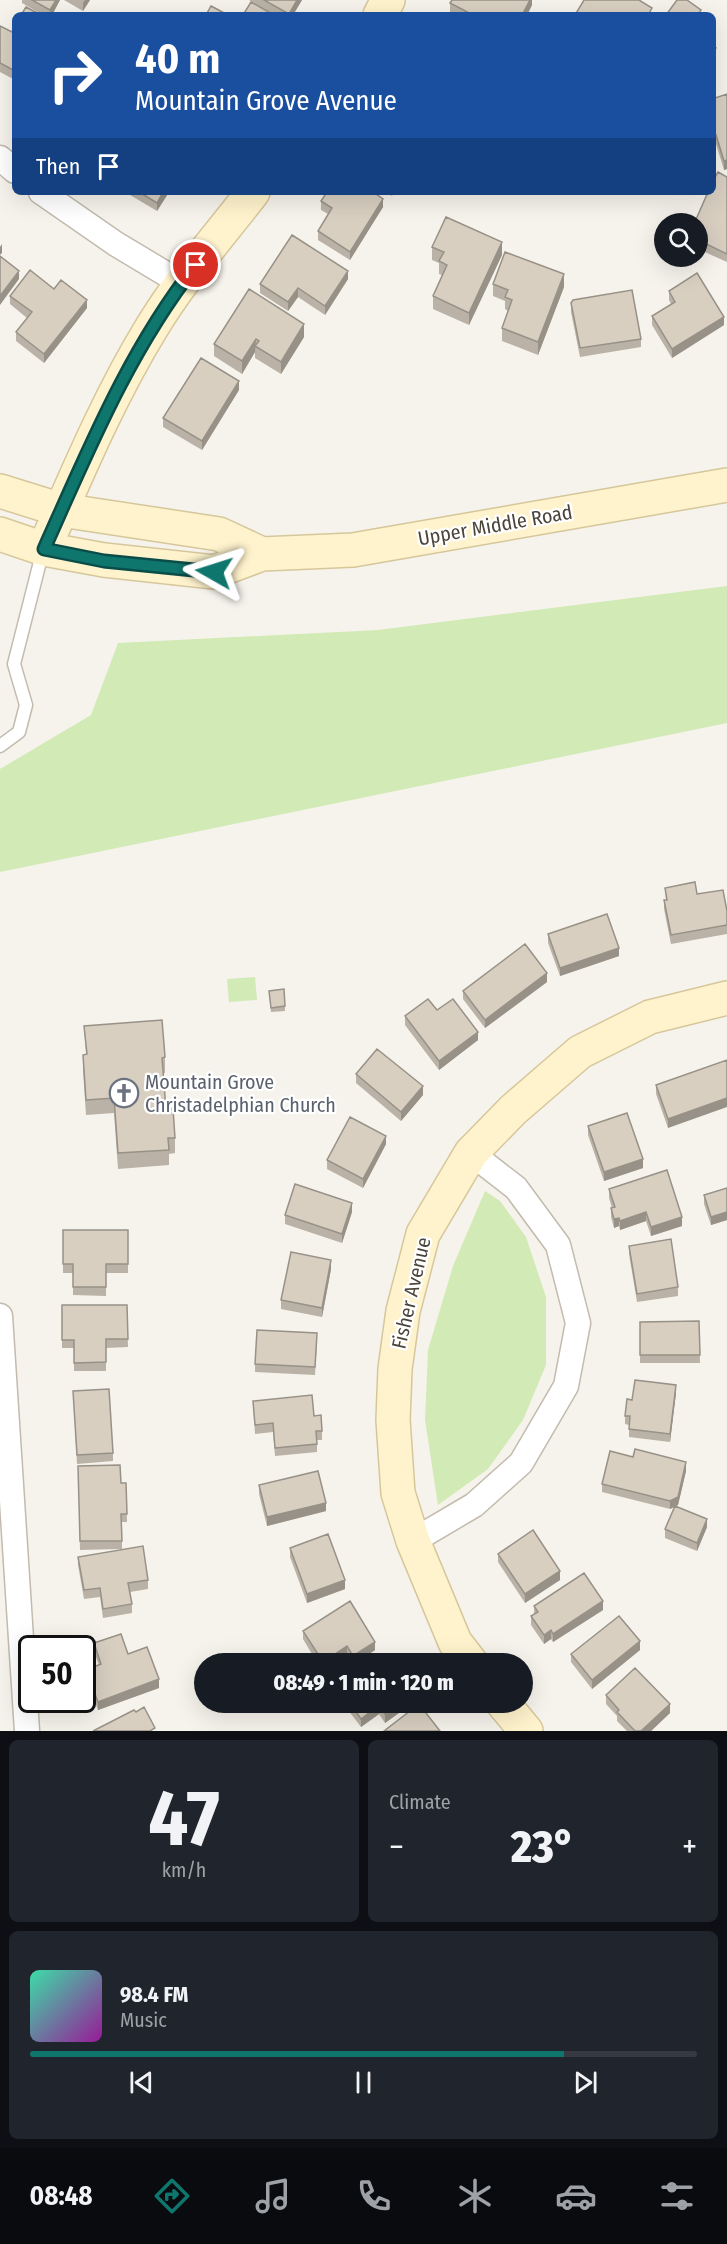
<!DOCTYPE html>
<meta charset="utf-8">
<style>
:root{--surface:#171b24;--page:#20242c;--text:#f1f3f6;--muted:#9ea1a6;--line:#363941;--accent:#0f766e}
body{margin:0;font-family:"Fira Sans Condensed",sans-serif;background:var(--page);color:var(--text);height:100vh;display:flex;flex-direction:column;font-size:22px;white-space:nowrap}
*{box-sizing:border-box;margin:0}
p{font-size:20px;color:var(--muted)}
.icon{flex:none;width:33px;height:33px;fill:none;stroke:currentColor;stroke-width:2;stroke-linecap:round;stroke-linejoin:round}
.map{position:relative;height:1731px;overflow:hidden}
.side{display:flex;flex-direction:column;gap:9px;padding:9px;background:#0d0f14;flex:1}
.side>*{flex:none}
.banner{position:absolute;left:12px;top:12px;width:704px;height:183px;border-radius:9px;box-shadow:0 6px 24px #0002;background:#1a4fa0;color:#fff;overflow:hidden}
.tools{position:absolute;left:654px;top:213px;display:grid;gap:12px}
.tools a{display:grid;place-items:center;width:54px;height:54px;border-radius:50%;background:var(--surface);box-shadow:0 6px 24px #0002;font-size:30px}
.speed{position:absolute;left:18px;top:1635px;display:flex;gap:12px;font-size:30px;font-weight:700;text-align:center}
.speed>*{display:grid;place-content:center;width:78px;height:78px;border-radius:50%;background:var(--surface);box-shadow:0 6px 24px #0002;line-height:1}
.speed .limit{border:3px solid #111;border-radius:9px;background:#fff;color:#111}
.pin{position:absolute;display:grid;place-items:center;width:51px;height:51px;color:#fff;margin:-26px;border:3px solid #fff;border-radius:50%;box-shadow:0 2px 6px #0007}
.me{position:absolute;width:66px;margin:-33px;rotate:276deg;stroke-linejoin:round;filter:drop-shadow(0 0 4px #0008)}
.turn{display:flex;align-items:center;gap:21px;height:126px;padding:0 24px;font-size:27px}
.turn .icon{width:78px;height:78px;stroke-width:2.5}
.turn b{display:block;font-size:42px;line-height:51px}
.then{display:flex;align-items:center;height:57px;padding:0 24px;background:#0003;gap:12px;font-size:22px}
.big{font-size:45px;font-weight:800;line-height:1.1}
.side .card{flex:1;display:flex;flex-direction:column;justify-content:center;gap:9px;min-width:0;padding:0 21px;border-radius:9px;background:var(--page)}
.side .dial{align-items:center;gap:0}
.dial b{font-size:78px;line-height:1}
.song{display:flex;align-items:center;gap:18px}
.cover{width:72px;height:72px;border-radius:9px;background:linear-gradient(135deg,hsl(160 70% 55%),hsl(300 70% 35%))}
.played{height:6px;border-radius:3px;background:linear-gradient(90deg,var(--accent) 80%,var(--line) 80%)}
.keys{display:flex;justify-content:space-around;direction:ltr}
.heat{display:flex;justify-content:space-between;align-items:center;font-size:33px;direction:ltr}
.side .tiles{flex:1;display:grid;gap:9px;grid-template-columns:1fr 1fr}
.card:last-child{grid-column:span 2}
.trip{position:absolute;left:194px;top:1653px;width:339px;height:60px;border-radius:30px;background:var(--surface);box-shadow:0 6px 24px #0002;font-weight:800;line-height:60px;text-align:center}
.tabs{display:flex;height:96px;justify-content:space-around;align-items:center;background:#090b0e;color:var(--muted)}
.tabs .icon{width:42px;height:42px}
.tabs .active{color:var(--accent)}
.tabs b{font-size:27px;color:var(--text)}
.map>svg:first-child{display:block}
.green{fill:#d2eab5}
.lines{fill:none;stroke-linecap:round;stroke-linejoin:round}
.lane-casing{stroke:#c2bbae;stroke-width:15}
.street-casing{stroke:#c2bbae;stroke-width:27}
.secondary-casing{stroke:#d6c79b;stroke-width:36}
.lane{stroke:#fff;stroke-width:12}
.street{stroke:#fff;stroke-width:24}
.secondary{stroke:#fff3cd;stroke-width:33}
.wall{fill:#bab2a6}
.shaded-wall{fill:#979187}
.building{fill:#d8cfc1;stroke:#979187;stroke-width:1.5}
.route-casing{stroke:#0a4d48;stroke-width:15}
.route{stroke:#0f766e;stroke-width:10}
.labels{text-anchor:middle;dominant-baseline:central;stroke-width:4.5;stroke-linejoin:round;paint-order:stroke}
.street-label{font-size:20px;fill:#4b4439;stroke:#fff}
.worship-label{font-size:20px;fill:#5b616d;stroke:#fff;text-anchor:start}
</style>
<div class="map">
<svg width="727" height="1731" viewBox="0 0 727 1731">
<rect width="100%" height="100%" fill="#f6f3ec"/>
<!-- green -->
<path class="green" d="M727,586V723L0,872V769L91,715L118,643L378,630Z
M255,977L257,1000L229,1002L227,979Z
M485,1191L500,1201L526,1237L546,1297V1365L523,1420L488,1469L438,1505L425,1420L428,1350L453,1266Z"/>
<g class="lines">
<!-- lane casing -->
<g class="lane-casing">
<path id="lane" d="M0,746L19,732L26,705L14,664L43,550"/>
</g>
<!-- street casing -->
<g class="street-casing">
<path id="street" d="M0,158L15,171
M41,192L116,244L181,283
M0,1316L27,1731
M413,1541L474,1505L521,1463L566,1386L578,1323L558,1245L516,1188L471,1153"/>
</g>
<!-- secondary casing -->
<g class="secondary-casing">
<path id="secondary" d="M380,15L388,0
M0,491L61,510L219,534L262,554
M0,534L44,549L104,560L214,572L262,554L353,550L727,485
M44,549C77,474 109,397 152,327C181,279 219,236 253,192
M472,1664L455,1642L413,1541L398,1493L393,1420L395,1369L403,1311L423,1234L471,1153L513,1110L580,1052L650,1017L727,998
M502,1702L526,1731"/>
</g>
<!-- lane -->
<use href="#lane" class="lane"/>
<!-- street -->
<use href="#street" class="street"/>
<!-- secondary -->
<use href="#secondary" class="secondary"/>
</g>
<!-- wall -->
<path class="wall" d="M22,0H60L52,15H43L22,3Z
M64,0H90L83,11Z
M249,0H302L293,15H275Z
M532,0V5L527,15H456L450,12V3Z
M0,26L12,32L15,27V80L0,72Z
M727,94V169L724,170L716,144L712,145V99Z
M727,177V262L698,249V224Z
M125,192H169L157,211Z
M385,192H394L392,196Z
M321,201L383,207L350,260L318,240V231L328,214L321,210Z
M432,247L502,255L469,325L433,309V296L442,275L439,274V263L432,260Z
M348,279L325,315L298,297L288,311L260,293V284Z
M493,284L564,287L538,355L502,341V328L508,311L505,309V301L493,296Z
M54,289L87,308L44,363L16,341V332L27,318L10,304V296Z
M249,289L304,337L281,374L255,358V352L242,374L214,356V344Z
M669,291L724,325L672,358L652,325V316L671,304L669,300Z
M571,303L641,339V347L580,357L571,312Z
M239,390L202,450L163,427V418Z
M665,888L697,894L727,911V934L671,944L664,909V900H666Z
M548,934L619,956L560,976L548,943Z
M547,982L485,1028L463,999V991Z
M269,991L285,1006V1011L271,1012Z
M437,1010L478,1040L439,1070L405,1025V1016Z
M84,1026L165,1057V1073H163L166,1109L175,1138V1153L169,1154V1165L118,1169L114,1113L86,1115L83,1070V1055L86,1054Z
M727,1060L668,1128L656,1094V1085Z
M356,1074L423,1095L401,1121L356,1083Z
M588,1126L643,1168L604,1181L588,1135Z
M386,1144L363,1188L327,1169V1160Z
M727,1188V1220L711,1225L704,1204V1195Z
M609,1189L682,1226L651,1236L646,1221L620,1230L619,1226L614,1228L611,1217V1208H612L609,1198Z
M352,1212L342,1243L285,1224V1215Z
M63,1230H128V1273H106V1296L73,1295V1273H63Z
M629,1246L678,1287V1296L637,1302L629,1254Z
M331,1269L322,1317L281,1309V1300Z
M62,1305H127L128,1347L106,1348V1371H74V1348H62Z
M699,1321L700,1363H640V1322Z
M317,1342L315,1375L255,1372V1364Z
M73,1391L113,1453V1461L77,1464Z
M676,1393L670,1442L629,1437V1425L625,1424V1416L632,1400Z
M253,1401L314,1416L322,1431V1440H317V1452L275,1456L273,1432L255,1434Z
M78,1466L121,1483H126L127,1522H122V1549L80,1550Z
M686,1471L678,1505L676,1506L707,1527L697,1551L665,1538V1529L674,1507L670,1509L602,1492V1484Z
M259,1485L326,1511L267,1526L259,1494Z
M290,1548L345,1589L307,1603L290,1557Z
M498,1554L560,1580L525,1603L498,1562Z
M78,1557L148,1580V1589L130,1592L132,1604V1613L103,1618L100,1597L84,1599L78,1565Z
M534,1606L603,1610L553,1642L551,1639L544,1644L531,1625V1616L534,1614Z
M303,1631L375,1650L354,1664H352L347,1655L333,1664H318L303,1639Z
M94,1643L159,1688L98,1710L86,1678V1670L99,1665L94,1652Z
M640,1650L592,1689L571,1662V1654Z
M606,1695L670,1713L651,1731H627L617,1721V1716L606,1704Z
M342,1702H410V1705L385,1723L379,1714L361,1727Z"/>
<!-- shaded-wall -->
<path class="shaded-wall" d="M56,0H60L52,15H50V10Z
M85,0H90L83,11V3Z
M297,0H302L293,15H289Z
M530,0H532V5L527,15H522Z
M716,48V57L712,62V53Z
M716,135V144L712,145V136Z
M727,160V169L724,170V161Z
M163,192H169L157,211V203Z
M383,199V207L350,260V252Z
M502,242V255L469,325V313Z
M2,244V253L0,255V247Z
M19,271V279L0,305V296Z
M348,271V279L325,315V306Z
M564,274V287L538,355V342Z
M298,288V297L288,311V302Z
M87,300V308L44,363V354Z
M724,317V325L672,358V349Z
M304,324V337L281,374V362Z
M256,339L255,352L242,374V361Z
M239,381V390L202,450V441Z
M619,948V956L560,976V968Z
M547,973V982L485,1028V1020Z
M478,1032V1040L439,1070V1061Z
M423,1086V1095L401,1121V1112Z
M727,1098V1107L668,1128V1119Z
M386,1136V1144L363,1188V1179Z
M643,1159V1168L604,1181V1172Z
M352,1203V1212L342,1243V1234Z
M646,1212V1221L620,1230V1221Z
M727,1212V1220L711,1225V1217Z
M682,1217V1226L651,1236V1227Z
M619,1218V1226L614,1228V1219Z
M331,1260V1269L322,1317V1308Z
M676,1385V1393L670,1442V1434Z
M686,1462V1471L678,1505L670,1509V1501Z
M326,1503V1511L267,1526V1517Z
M707,1519V1527L697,1551V1543Z
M560,1571V1580L525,1603V1594Z
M345,1580V1589L307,1603V1594Z
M603,1601V1610L553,1642V1634Z
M551,1630V1639L544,1644V1635Z
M640,1641V1650L592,1689V1680Z
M375,1642V1650L354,1664H353V1656Z
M347,1646V1655L333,1664H323V1662Z
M159,1679V1688L98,1710V1702Z
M401,1702H410V1705L385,1723V1714Z
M670,1704V1713L651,1731H641Z
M379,1705V1714L361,1727V1719Z"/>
<!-- building -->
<path class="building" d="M32,0H56L50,10Z
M264,0H297L289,14Z
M452,0H530L522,15H473L450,3Z
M584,0H639L652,8L648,15H575Z
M677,0H687L701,10L698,15H666Z
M251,2L274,15H243Z
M211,6L228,15H206Z
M26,7L41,15H21Z
M0,26L12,32L15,27V71L0,63Z
M712,45L716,48L712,53Z
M727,94V160L724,161L716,135L712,136V99Z
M718,172L727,177V254L698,240V224H694L708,192H712V183Z
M139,192H163L157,203Z
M327,192H373L383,199L350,252L318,231L332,208L321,201Z
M446,217L502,242L469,313L433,296L447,265L439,261L444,252L432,247Z
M292,235L348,271L325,306L298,288L288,302L260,284Z
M505,252L564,274L538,342L502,328L512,300L505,297L508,290L493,284Z
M0,256L19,271L0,296Z
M30,270L54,289L61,280L87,300L44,354L16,332L32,312L10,296Z
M697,273L724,317L672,349L652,316L675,302L669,291Z
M249,289L304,324L281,362L255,346L259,341L256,339L242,361L214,344Z
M632,290L641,339L580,348L571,303L573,300Z
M201,358L239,381L202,441L163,418Z
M695,882L697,894L723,890L727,911V925L671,935L664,900H667L665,888Z
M607,914L619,948L560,968L548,934Z
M525,944L547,973L485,1020L463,991Z
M284,989L285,1006L271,1008L269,991Z
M428,999L437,1010L453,999L478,1032L439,1061L405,1016Z
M162,1020L165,1057L162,1058L166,1109H173L175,1138H168L169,1150L118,1153L114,1098L86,1100L83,1055L87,1054L84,1026Z
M377,1049L423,1086L401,1112L356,1074Z
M727,1060V1098L668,1119L656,1085Z
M627,1113L643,1159L604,1172L588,1126Z
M350,1117L386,1136L363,1179L327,1160Z
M667,1170L682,1217L651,1227L646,1212L620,1221L619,1218L614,1219L611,1208L615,1207L609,1189Z
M295,1184L352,1203L342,1234L285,1215Z
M727,1188V1212L711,1217L704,1195Z
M63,1230H128V1264H106V1287H73V1264H63Z
M671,1239L678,1287L637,1294L629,1246Z
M291,1252L331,1260L322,1308L281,1300Z
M62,1305H127L128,1339H106V1362L74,1363V1340H62Z
M699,1321L700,1355H640V1322Z
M257,1330L317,1333L315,1367L255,1364Z
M635,1380L676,1385L670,1434L629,1429L630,1416H625L627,1399L632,1400Z
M109,1389L113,1453L77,1455L73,1391Z
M312,1395L314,1416L321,1415L322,1431H316L317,1444L275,1448L273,1423L255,1425L253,1401Z
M635,1449L686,1462L678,1497L670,1501L602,1484L610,1451L633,1457Z
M120,1465L121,1483H126L127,1514H121L122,1541H80L78,1466Z
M318,1471L326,1503L267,1517L259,1485Z
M675,1506L707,1519L697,1543L665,1529Z
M533,1530L560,1571L525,1594L498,1554Z
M328,1534L345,1580L307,1594L290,1548Z
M143,1546L148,1580L128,1583L132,1604L103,1609L100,1588L84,1590L78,1557Z
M584,1573L603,1601L553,1634L551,1630L544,1635L531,1616L538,1612L534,1606Z
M350,1601L375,1642L353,1656L347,1646L323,1662L303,1631Z
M619,1616L640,1641L592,1680L571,1654Z
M121,1634L128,1654L147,1647L159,1679L98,1702L86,1670L101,1664L94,1643Z
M382,1658L386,1664H375Z
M635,1668L670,1704L641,1731H635L617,1712L619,1710L606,1695Z
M349,1702H401L385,1714L379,1705L361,1719Z
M419,1704L440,1731H384Z
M144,1707L155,1728L150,1731H93L134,1710L136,1712Z"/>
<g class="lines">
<!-- route casing -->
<g class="route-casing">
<path id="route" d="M196,265C129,350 88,451 44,549L104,561L214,572"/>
</g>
<!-- route -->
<use href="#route" class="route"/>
</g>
<!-- icons -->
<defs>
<g id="church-ring" transform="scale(1.5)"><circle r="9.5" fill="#fff" stroke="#6b7280" stroke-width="1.5"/><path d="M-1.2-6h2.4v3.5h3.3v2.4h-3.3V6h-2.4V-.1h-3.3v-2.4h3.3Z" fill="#6b7280"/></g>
</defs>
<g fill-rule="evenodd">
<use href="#church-ring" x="124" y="1093"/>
</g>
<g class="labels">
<!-- street labels -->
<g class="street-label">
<text transform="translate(495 525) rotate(-10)">Upper Middle Road</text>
<text transform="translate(411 1293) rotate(-77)">Fisher Avenue</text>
</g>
<!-- worship labels -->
<g class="worship-label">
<text x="145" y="1082">Mountain Grove<tspan x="145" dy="23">Christadelphian Church</tspan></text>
</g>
</g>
</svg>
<div class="tools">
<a><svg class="icon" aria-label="search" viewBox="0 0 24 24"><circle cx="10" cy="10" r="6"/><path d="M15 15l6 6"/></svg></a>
</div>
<div class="speed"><div class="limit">50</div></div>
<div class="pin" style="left:196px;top:265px;background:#d93025"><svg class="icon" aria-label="arrive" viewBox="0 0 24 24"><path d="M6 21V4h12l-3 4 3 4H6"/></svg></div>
<svg class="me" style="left:214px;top:572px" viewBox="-20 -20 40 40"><path d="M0-17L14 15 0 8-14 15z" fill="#0f766e" stroke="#fff" stroke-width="4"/></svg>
<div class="trip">08:49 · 1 min · 120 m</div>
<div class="banner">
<div class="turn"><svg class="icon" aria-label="right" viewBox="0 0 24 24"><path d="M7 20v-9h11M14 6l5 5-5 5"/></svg><div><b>40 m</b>Mountain Grove Avenue</div></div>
<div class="then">Then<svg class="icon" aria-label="arrive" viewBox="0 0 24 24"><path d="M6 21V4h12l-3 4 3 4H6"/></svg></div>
</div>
</div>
<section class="side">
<div class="tiles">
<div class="card dial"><b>47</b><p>km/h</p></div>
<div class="card"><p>Climate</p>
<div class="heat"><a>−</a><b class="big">23°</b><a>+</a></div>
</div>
<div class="card">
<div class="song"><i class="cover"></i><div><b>98.4 FM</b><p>Music</p></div></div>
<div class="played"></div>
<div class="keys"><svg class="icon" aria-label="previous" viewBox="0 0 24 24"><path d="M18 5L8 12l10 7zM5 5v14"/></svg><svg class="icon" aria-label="pause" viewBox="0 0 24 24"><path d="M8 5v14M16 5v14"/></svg><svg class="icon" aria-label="next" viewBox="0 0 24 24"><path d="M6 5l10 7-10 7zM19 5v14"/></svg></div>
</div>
</div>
</section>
<nav class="tabs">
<b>08:48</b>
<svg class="icon active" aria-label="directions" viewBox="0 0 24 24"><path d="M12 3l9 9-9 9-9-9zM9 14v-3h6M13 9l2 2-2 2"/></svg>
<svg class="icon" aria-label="music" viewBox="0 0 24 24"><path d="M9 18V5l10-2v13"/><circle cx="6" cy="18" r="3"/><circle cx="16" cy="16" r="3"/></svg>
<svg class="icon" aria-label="phone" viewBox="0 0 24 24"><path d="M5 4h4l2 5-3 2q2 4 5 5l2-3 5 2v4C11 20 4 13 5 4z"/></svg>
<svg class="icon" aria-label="climate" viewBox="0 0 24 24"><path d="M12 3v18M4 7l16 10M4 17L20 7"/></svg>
<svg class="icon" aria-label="car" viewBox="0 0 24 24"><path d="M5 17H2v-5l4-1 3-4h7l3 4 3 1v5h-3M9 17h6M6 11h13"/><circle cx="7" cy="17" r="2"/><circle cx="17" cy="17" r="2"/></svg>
<svg class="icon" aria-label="filters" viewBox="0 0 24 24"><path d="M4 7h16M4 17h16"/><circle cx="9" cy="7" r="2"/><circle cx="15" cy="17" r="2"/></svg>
</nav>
